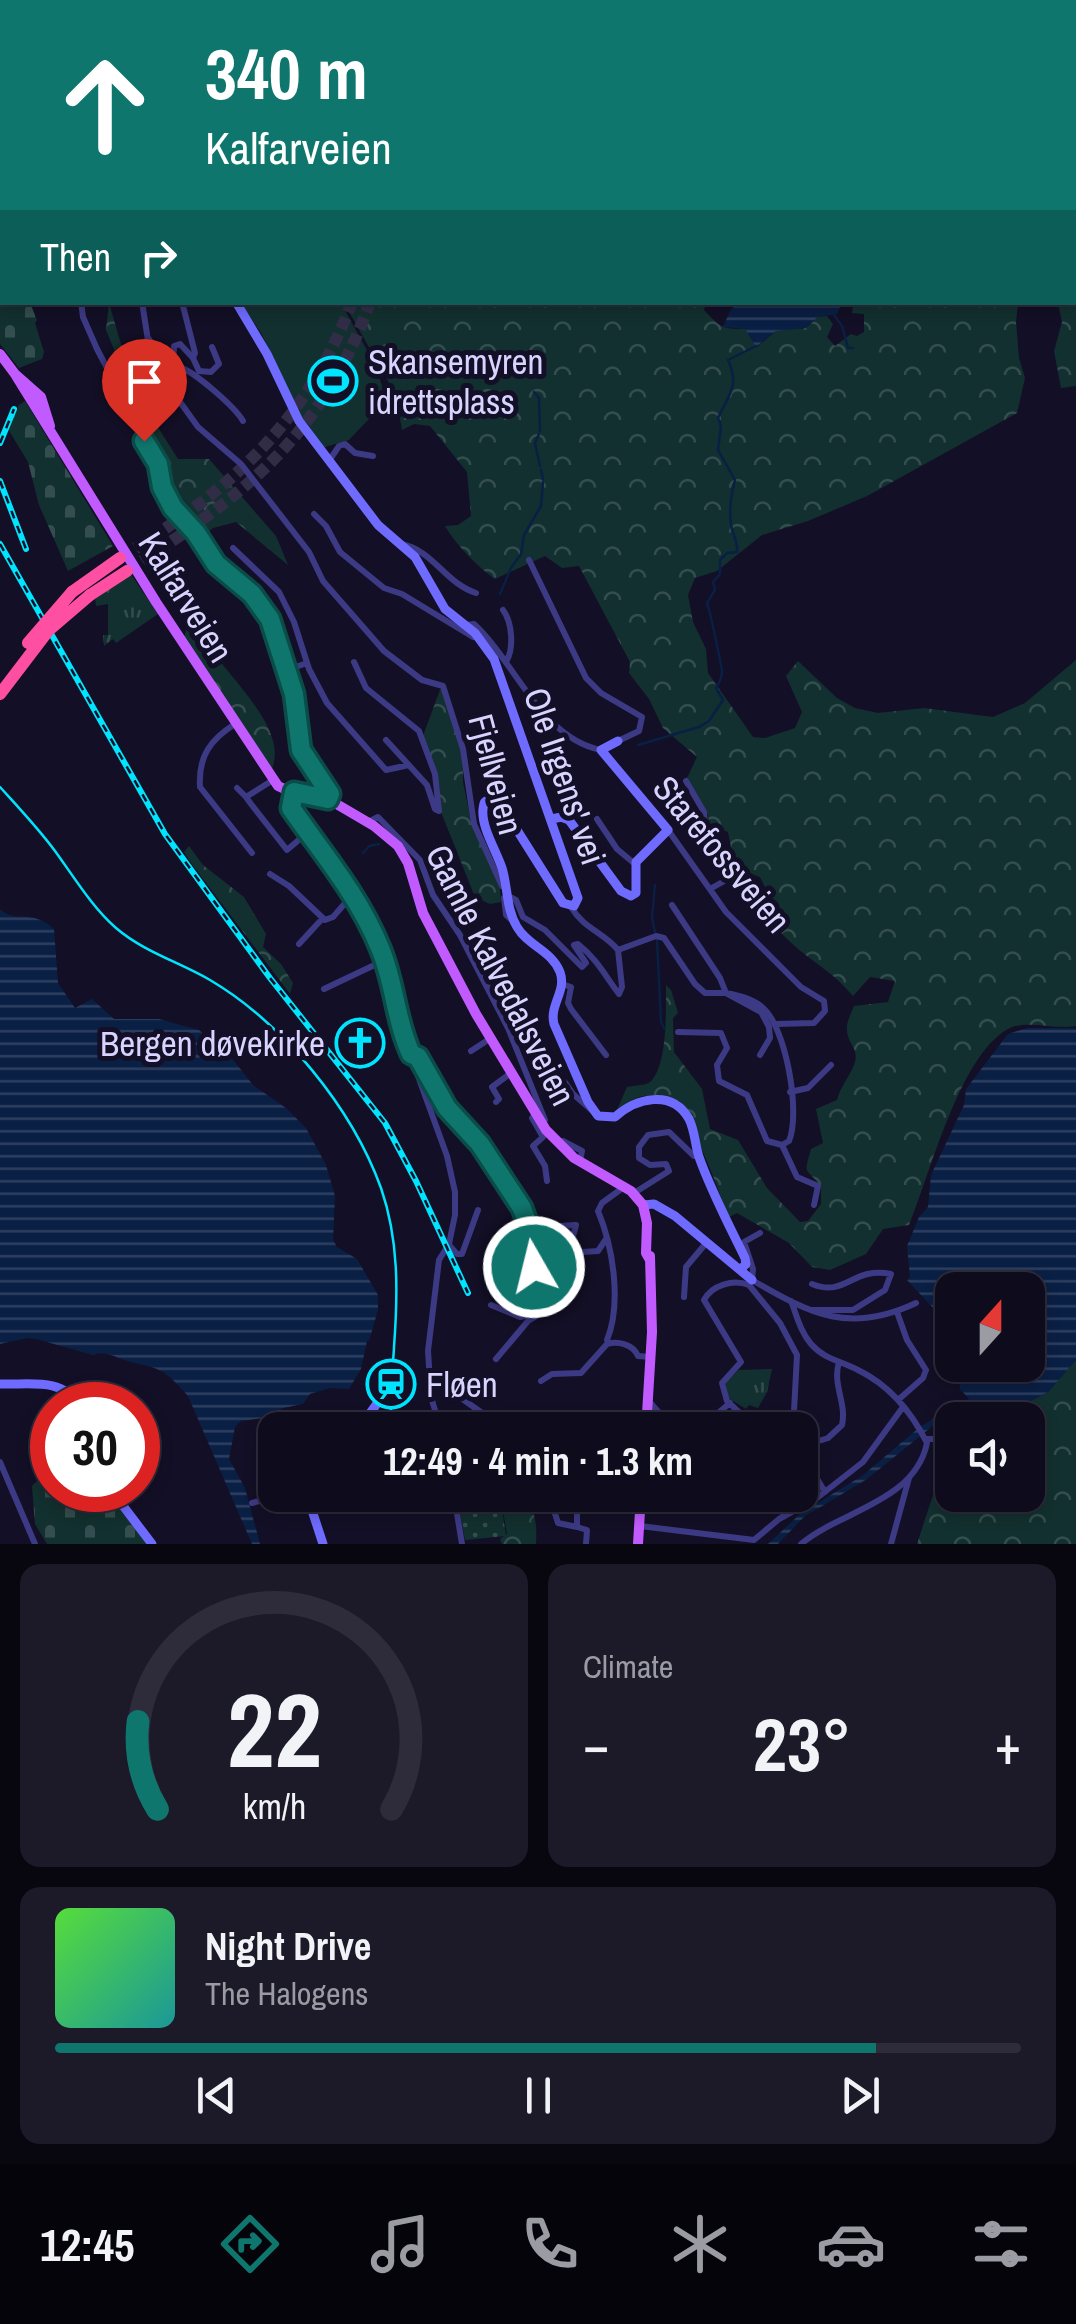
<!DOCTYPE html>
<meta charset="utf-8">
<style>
:root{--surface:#0e0b1c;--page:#1c1929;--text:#f1f3f6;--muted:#9b9ba3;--line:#2e2b3b;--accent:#0f766e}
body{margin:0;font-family:"Archivo Narrow",sans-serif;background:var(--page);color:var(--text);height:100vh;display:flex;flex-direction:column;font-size:38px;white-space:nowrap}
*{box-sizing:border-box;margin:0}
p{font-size:32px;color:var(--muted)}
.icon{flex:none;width:55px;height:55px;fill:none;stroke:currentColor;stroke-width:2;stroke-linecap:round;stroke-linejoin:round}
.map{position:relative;height:1544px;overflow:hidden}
.drawer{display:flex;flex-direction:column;gap:20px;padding:20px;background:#08060f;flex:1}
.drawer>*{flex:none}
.guide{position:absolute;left:0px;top:0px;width:1078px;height:305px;box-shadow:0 5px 15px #0003,0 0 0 2px var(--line);background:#0f766e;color:#fff;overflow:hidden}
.needle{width:65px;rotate:21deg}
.controls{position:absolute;left:935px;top:1272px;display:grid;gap:20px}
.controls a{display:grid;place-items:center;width:110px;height:110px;border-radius:20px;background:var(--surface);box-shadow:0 5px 15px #0003,0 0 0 2px var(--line);font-size:50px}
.speed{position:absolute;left:30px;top:1382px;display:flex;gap:20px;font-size:50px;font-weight:700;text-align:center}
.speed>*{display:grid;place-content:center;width:130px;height:130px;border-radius:50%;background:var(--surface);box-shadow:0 5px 15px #0003,0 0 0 2px var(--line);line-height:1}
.speed .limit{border:15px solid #d22;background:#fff;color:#111}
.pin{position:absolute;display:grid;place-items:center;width:85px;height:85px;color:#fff;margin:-102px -42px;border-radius:50% 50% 50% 0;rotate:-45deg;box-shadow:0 0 10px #0007}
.pin .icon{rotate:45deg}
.me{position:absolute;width:110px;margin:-55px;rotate:352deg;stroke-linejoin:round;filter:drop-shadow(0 0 8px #0008)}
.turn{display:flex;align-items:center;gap:35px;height:210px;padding:0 40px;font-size:45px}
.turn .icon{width:130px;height:130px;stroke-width:2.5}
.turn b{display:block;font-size:70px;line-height:85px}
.then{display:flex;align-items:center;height:95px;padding:0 40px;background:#0003;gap:20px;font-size:38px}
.big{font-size:75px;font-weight:700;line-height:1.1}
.drawer .card{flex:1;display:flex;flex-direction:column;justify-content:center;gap:15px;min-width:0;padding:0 35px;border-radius:20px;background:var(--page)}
.drawer .dial{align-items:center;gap:0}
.dial svg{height:260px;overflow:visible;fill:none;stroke:var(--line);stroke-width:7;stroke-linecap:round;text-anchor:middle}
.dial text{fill:var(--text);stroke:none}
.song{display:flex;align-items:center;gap:30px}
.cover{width:120px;height:120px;border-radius:15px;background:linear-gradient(135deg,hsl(110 70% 55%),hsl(180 70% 35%))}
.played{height:10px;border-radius:5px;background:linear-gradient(90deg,var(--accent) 85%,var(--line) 85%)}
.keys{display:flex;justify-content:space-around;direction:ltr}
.heat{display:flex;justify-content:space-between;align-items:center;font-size:55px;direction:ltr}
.drawer .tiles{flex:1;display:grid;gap:20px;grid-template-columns:1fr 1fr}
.card:last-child{grid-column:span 2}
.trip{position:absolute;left:258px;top:1412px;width:560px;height:100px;border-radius:20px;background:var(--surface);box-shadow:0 5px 15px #0003,0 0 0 2px var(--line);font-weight:700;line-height:100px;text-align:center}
.tab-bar{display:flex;height:160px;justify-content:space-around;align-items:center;background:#06040b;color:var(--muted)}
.tab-bar .icon{width:70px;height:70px}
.tab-bar .selected{color:var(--accent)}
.tab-bar b{font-size:45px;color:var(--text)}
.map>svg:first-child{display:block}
.grass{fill:#12302f}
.forest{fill:url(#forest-crowns)}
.cemetery{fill:url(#cemetery-stones)}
.park{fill:url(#park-tufts)}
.garden{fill:url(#garden-dots)}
.water{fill:url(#water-rules)}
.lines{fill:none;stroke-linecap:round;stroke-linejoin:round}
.stream{stroke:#0a1f44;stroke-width:2.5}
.highway-tunnel{stroke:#312d47;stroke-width:12;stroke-dasharray:12 6;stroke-linecap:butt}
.street{stroke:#3d3a85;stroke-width:6}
.secondary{stroke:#6f6bff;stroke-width:9}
.primary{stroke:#c25bff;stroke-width:10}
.highway{stroke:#ff4fa3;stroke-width:12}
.tram{stroke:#00e5ff;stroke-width:2.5}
.rail-casing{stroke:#00e5ff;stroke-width:6}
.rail{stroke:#130f26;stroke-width:2.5;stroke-dasharray:8;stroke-linecap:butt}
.highway-bridge{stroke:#ff4fa3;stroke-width:12}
.route-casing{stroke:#0a4d48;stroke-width:25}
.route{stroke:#0f766e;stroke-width:18}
.labels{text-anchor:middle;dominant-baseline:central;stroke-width:10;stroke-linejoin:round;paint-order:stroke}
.poi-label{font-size:35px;fill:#d9d4ff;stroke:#130f26;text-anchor:start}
.street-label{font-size:35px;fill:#d9d4ff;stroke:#130f26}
</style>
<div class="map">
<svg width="1076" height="1544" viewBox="0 0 1076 1544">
<defs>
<pattern id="forest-crowns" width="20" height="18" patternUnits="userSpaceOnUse" patternTransform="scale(2.5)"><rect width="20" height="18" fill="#12302f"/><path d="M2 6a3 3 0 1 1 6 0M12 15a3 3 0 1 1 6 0" fill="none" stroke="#344d4e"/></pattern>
<pattern id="cemetery-stones" width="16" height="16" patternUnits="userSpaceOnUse" patternTransform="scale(2.5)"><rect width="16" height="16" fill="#12302f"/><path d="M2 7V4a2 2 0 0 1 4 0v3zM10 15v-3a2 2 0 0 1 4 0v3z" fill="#344d4e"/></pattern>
<pattern id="park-tufts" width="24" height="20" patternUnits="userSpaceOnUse" patternTransform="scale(2.5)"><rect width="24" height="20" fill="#12302f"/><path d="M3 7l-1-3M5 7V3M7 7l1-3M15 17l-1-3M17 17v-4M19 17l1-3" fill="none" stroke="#344d4e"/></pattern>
<pattern id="garden-dots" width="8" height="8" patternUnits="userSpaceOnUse" patternTransform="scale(2.5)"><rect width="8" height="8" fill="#12302f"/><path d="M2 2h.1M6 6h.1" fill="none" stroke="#344d4e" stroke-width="1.8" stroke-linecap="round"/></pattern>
<pattern id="water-rules" width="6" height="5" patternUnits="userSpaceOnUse" patternTransform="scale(2.5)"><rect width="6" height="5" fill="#0a1f44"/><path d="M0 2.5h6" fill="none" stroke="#2d3f60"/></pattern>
</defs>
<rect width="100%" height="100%" fill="#130f26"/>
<!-- grass -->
<path class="grass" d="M241,303H341L375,365L387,400L349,440L322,448L299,412L261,333Z"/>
<!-- forest -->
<path class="forest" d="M1076,272V386L1061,388L1054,351L1062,322L1058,303L1075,302Z
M109,303L123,351L142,389L145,407L178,459H209L276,536L288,565L236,522L213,528L201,537L174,514L152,476L123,400L118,359L106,330Z
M344,303H706L704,310C721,328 722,329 745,329L757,347L776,331L806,328L818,317L827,316L833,324L827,337L835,346L851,334L857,336L864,332V314L852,313L853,303H1018L1016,322L1019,358L1025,378L1017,413L867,496L808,521L762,535L717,571L695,578L688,595L693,622L706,649L708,673L753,737L765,738L795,728L802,712L786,676L798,661L837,698L855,708L878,713L924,708L993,717L1025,703L1076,660V1026C1055,1030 1026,1019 1008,1029C959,1056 930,1175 909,1225L883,1229L866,1254L830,1270L812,1267L789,1243L737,1213L729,1217C711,1175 678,1051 616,1112L627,1087C634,1085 645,1086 650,1082C668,1067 666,1006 666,985L671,990L678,1013L673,1018L674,1052L702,1089L710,1129L738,1140L767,1188L800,1222L808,1221L821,1204V1187C806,1166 803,1178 811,1149L823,1143L816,1109L837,1100C841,1085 851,1075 855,1062C859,1049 847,1043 847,1030C846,1022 851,1014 854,1006L888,1002L895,981L870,977L853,996C825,962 793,955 767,914L771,899L760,877L735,868L728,832L709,824L708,815L686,780L697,757L663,728L649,699L629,673L630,662L579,566L562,568L545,556L495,579C477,566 456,545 445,526L458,525L471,516L467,472L430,426L414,424L402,430L396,395Z
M178,579C191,600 195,620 207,642C227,678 291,729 271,771L184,637L188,625Z
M441,687L463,750V782L471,821L499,877L501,902L490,904L475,897L441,812L423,736Z
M189,846L203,865L244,897L266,934L263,947L281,964L293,983L290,994L191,863L184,852Z
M1076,1360V1544H917L947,1452L952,1450V1495H1028V1420H994L1048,1392Z
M500,1495H524C536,1510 537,1526 536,1544H502L500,1539L507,1534Z"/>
<!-- cemetery -->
<path class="cemetery" d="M0,302L30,303L37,320L35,323L44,352L42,359L19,368L0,344Z
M25,401L113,546L68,571L39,505L28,462L8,429L19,405Z
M52,1466V1490H105L147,1544H47L35,1524L32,1486Z"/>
<!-- park -->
<path class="park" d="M130,573L158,614L116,643L113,639L104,646L103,635H108V604L96,606L95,597Z
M772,1369L767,1392L758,1408L749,1405L746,1409L728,1398L725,1381L739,1370Z"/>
<!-- garden -->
<path class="garden" d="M457,1495H500L506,1536L465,1540Z"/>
<!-- water -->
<path class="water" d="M740,303L842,302V303L837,314L818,317L806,328L776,331L756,347L745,329L723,327L731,309Z
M0,909C14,924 32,908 54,929L58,983L75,1008L92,999L114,1019H159L199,1030L231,1057L253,1085L286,1108L306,1128L326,1165L335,1196L333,1240L337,1247L357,1259L378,1295V1310L369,1341H367L361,1369L349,1389L330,1388L310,1394L303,1404L283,1408L271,1417L241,1421L235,1427L229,1459L245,1488L260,1544H252L188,1396C161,1365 160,1370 124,1360C113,1356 104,1351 93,1355L36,1339L27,1338L0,1344Z
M1027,1028H1076V1360L1048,1392L994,1420L952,1417L939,1421L867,1479L804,1517L778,1544H768L801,1513L862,1476L921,1426L969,1399L960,1389L958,1365H1028V1290H952V1343L935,1310L907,1280L910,1277L907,1246L919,1217L928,1207L931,1175L964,1105L966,1089L1008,1034Z"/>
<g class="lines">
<!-- stream -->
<path class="stream" d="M1075,86L1076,85
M834,315L842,326L848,348H853
M534,392L539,398L540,431
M539,434L535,443L540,466
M541,470L543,479
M182,510L188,507
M500,594L511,568L521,554L524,535L541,506L543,482
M638,745L699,727L709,721L723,700L716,688C719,682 722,679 722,671C721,664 710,610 707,603L715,590L713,582L720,574V560L727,553L737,552C738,541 733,536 731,525C729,511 731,493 735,480L718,450L721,426L718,418C729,394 740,386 728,360L756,346
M363,853L369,846L379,844
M655,885L652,918L655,932
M657,940L661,1022L664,1028"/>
<!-- highway-tunnel -->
<path class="highway-tunnel" d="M386,2L387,0
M403,2V0
M120,558C229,490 305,426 352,302
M127,571C243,495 321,439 370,302"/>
<!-- street -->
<path class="street" d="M0,0L2,7
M29,2L31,0
M54,2L55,0
M75,2L76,0
M0,136L2,147
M0,173L2,171
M0,179L2,182
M0,218L2,217
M0,250L2,249
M0,284L2,283
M81,302L83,317L97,349L158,465L162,487L170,504L196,533L215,564L249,591L270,619L295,699L299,744L305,760L329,793L328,799
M142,302L149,347L160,374L198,427L241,464L309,552L323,581L384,651L422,680L443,686L463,749L474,824L502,886
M182,302L195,353L193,358
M149,339L164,366C169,366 174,365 179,367C194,371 235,407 243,421
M151,351L147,356L156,382L170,402
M173,365L174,346L180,344L193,358L199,371L211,372L219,364L212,347
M329,461L339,446L345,444L355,453L373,456
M314,514L326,526L340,552L384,588L402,594L473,637
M401,544C433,550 445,583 476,593
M233,548L279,592L294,622L309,669L327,703L386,770L409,765
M529,560L586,678L601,693L642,717L639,731L618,741
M503,610C512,622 514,647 507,660
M466,625L474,624C516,663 541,738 601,750
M354,662L366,688L419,731L435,774L439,811L435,809L427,785L386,740
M287,670L307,663
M235,724C211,739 198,756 200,787L252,853
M273,780L246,797L251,804L287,850L308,832
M686,781L704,812L706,838L729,870L726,880L710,889
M237,788L246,797
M284,790L286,804L353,894L378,942L389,973L398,1021L447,1156L455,1192V1215L449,1244L439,1260L428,1351L431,1397L441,1430
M597,819L617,849L635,864
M368,822L378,817L420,860L433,895L460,935L508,1028L545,1120
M668,830L726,912L801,987L824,1001L825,1011L814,1023L776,1024
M725,860L732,864L748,898
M270,874L289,886L325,920L333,917L353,894
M508,896L516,900L523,917L545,930L582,967L586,963L574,945L578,944C597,959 606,977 619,994L622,987L618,950
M504,898L506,915L514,922
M672,905L720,978L726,993C737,995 753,999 762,1007C786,1026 801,1113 789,1141L782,1145L767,1141L747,1095L719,1081L717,1065L727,1048L721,1033L678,1032
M571,907C585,930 602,931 618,950
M299,944L322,919
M618,950L656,936L664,938L695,984L705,993H726L761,1012L769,1027L770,1038L760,1055
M481,975L506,997L573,1094L596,1114
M562,984L571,987L568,1003L571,1009L606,1055
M324,989L385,960
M471,1051L491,1038
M412,1054L418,1057L448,1110L480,1145L522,1207L533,1238L535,1278L541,1293L549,1300L554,1295L570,1248L583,1252L598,1251L606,1239
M790,1092L808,1088L831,1065
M496,1102L499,1099L492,1087L511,1073
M535,1114L532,1118L543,1137L533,1146L545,1166L547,1181
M563,1141L582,1151L580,1161
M782,1145L797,1177L818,1186L814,1205
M634,1193L669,1171L666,1164L650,1165L639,1158V1147L648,1135L669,1132L694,1156H698
M532,1231L544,1227L553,1235L558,1226L576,1225L570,1248
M449,1245L457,1254H462L478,1210
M502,1271L516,1226L518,1206
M752,1280C812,1315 850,1334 916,1303
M752,1280L753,1269L744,1242L760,1233
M749,1285C733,1279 712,1285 704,1300L741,1362L722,1383L727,1401L758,1430
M749,1285L780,1323L797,1355L793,1430
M684,1297L686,1267L707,1242
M791,1301C797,1316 800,1331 811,1344C824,1359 841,1361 858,1370C889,1385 912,1413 927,1443C915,1502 838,1512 801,1544
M491,1305L520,1317L532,1314
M811,1310H853L885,1290L891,1274C852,1266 846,1298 812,1284
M897,1312L907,1340L926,1370L923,1378L898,1400
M607,1340C622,1303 613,1247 598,1211L602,1203L624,1187
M496,1359L528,1321L547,1310L550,1299
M541,1381L552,1374L581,1373L607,1344C618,1341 633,1344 638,1356L651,1357
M430,1384L454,1393L506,1430
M648,1400L674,1430
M711,1419L730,1403
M925,1439H952
M800,1447L828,1438L842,1425C847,1403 832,1385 839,1362
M0,1462L35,1544
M816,1477L825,1492
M454,1495L462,1544
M549,1495L558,1523L577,1527
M577,1495V1527L587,1530L586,1544
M252,1503L282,1495
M783,1517L786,1495
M640,1526L754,1540L779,1519L817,1498L863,1462L903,1407
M891,1544L909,1478"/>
<!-- secondary -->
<path class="secondary" d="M116,0V2
M236,302L267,354L299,421L378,525L415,557L445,609L475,633L494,659L578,898L574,906L563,903L500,803L492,798C485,801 484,800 483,809C481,827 496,850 502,868C508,887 506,909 517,927C528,946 552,951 560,972C567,991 549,1005 554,1024L588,1102L598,1116L615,1117C636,1098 672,1089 689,1119C695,1131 695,1145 699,1157C711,1191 729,1225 745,1258L746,1264L740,1270
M552,819L561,817L569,820L621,891L631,896L636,893V862L668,830L601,750L618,741
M643,1205L654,1204L675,1216L752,1280
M0,1384C30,1385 61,1377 80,1405
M358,1430L376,1405
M111,1490L152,1544
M307,1495L323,1544"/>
<!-- primary -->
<path class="primary" d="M0,354L15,374L41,397L50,426
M15,374L156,602L278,786L291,792L328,799L374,826L398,846L408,863L423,913L476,1014L546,1130L574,1158L631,1191L643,1205L647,1223L646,1253L650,1260
M646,1430L652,1332L650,1256
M638,1544L641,1495"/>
<!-- highway -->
<path class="highway" d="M72,592L120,558
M90,595L127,571"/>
<!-- tram -->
<path class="tram" d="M0,787C19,808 38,828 55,851C74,877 92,907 116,928C144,952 179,962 210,980C283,1023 352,1108 381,1188C399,1240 398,1293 394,1347C393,1373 386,1405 395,1430"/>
<!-- rail casing -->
<g class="rail-casing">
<path id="rail" d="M143,0L148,2
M0,443L14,409
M0,481L26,549
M0,544L165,834L270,978L385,1123L416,1181L468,1293"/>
</g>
<!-- rail -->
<use href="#rail" class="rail"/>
<!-- highway-bridge -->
<path class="highway-bridge" d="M28,643L72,592
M0,694L48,631L90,595"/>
</g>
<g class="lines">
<!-- route casing -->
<g class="route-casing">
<path id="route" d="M144,441L158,464L162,487L173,508L196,533L216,564L252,594L270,619L294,694L301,750L330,794L328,799L294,792L291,808C323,854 359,896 380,948C395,983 395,1019 411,1054L418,1057L447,1108L480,1144L522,1208L533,1238L534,1267"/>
</g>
<!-- route -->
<use href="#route" class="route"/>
</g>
<!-- icons -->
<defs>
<g id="stadium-ring" transform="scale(2.5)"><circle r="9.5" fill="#130f26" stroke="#00e5ff" stroke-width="1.5"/><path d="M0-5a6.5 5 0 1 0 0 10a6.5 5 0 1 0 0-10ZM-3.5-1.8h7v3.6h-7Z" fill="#00e5ff"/></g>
<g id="church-ring" transform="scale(2.5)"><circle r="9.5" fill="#130f26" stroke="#00e5ff" stroke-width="1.5"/><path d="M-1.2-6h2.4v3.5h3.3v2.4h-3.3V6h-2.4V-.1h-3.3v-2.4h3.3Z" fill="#00e5ff"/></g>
<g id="station-ring" transform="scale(2.5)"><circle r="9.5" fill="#130f26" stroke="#00e5ff" stroke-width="1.5"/><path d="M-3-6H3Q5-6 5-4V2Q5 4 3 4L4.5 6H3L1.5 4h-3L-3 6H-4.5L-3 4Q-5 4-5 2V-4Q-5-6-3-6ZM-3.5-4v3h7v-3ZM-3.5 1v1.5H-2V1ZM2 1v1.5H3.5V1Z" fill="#00e5ff"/></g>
</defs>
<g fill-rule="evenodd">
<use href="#stadium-ring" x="333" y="381"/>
<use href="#church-ring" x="360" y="1043"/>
<use href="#station-ring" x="391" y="1384"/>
</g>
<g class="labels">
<!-- poi labels -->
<g class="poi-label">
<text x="368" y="361">Skansemyren<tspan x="368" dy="40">idrettsplass</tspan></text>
<text x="325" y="1043" text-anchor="end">Bergen døvekirke</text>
<text x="426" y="1384">Fløen</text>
</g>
<!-- street labels -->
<g class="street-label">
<text transform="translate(186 597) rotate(58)">Kalfarveien</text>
<text transform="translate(496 774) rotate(75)">Fjellveien</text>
<text transform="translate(565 776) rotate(71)">Ole Irgens' vei</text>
<text transform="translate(722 854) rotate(50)">Starefossveien</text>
<text transform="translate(501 975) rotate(63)">Gamle Kalvedalsveien</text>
</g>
</g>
</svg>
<div class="controls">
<a><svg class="needle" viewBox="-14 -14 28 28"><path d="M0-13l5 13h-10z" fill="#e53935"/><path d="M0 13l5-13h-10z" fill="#9b9ba3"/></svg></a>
<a><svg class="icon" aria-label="sound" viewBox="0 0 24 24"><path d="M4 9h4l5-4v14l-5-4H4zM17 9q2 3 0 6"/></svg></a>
</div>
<div class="speed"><div class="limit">30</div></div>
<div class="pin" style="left:144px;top:441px;background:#d93025"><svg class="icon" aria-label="arrive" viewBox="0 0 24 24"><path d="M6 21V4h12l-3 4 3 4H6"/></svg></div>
<svg class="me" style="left:534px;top:1267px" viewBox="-20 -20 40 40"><circle r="17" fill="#0f766e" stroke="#fff" stroke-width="3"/><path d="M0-11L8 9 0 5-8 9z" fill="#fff"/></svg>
<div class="trip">12:49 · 4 min · 1.3 km</div>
<div class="guide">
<div class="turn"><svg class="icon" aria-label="ahead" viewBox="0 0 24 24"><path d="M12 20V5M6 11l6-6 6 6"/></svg><div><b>340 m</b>Kalfarveien</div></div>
<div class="then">Then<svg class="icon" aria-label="right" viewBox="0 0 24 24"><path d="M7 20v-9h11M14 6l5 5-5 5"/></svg></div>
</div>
</div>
<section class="drawer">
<div class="tiles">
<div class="card dial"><svg viewBox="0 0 100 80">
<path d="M14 69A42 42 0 1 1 86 69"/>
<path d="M14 69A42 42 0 0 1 8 42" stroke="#0f766e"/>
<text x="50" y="56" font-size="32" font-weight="700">22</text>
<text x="50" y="72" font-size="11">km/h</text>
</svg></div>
<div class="card"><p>Climate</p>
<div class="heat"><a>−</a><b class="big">23°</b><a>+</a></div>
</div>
<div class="card">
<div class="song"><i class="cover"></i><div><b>Night Drive</b><p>The Halogens</p></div></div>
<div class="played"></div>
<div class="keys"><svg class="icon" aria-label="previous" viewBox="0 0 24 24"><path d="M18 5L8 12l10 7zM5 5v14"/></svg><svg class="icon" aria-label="pause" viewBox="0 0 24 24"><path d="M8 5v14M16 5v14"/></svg><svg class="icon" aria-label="next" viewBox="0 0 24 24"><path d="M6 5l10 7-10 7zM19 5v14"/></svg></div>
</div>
</div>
</section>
<nav class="tab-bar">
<b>12:45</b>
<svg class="icon selected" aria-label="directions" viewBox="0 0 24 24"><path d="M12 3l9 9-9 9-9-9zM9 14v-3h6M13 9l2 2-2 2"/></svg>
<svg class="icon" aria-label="music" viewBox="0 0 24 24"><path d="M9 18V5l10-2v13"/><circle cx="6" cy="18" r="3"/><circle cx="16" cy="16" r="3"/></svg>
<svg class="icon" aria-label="phone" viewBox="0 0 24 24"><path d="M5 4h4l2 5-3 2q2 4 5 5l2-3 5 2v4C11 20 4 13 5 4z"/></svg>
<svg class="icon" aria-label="climate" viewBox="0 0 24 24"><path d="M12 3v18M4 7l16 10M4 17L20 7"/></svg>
<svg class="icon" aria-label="car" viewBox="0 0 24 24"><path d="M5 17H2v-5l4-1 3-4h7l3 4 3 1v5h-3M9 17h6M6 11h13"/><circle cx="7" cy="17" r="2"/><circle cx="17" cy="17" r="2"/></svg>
<svg class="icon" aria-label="filters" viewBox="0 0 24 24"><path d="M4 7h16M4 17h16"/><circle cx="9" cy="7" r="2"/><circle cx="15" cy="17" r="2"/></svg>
</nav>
